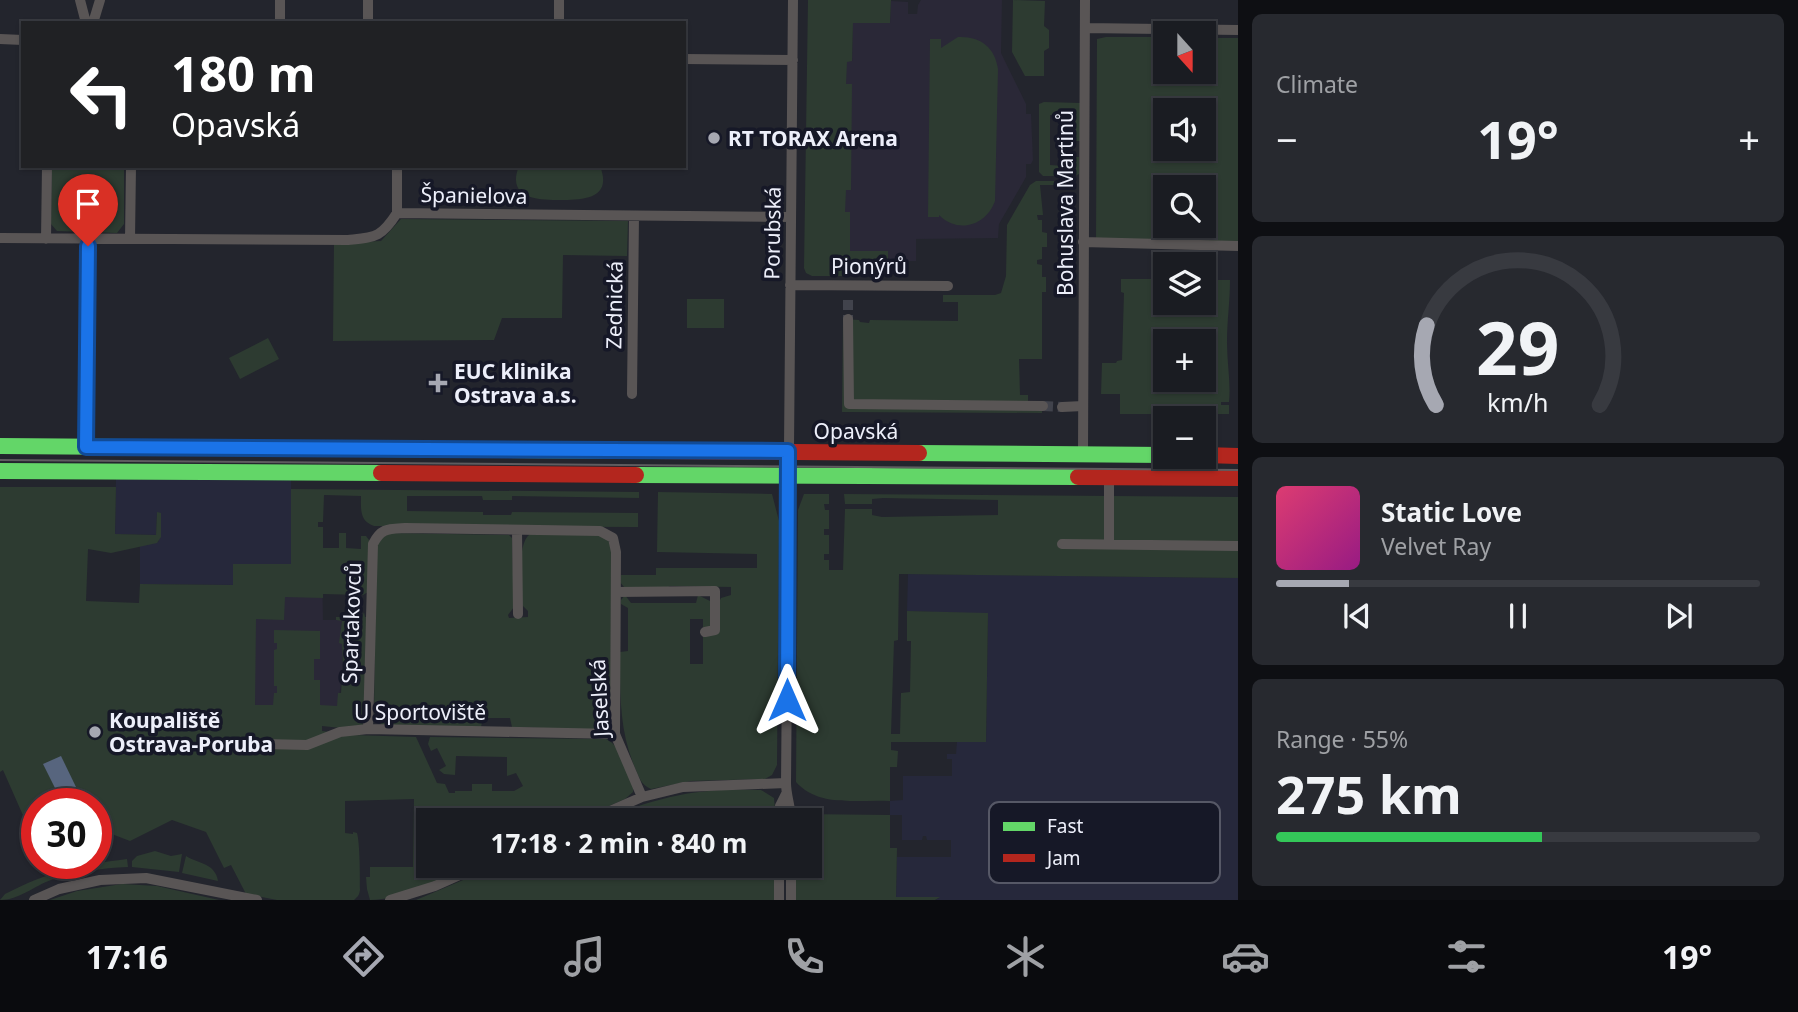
<!DOCTYPE html>
<meta charset="utf-8">
<style>
:root{--surface:#1a1c22;--page:#27292f;--text:#f1f3f6;--muted:#9fa1a5;--line:#383a40;--accent:#a6a8b2}
body{margin:0;font-family:"Noto Sans",sans-serif;background:var(--page);color:var(--text);height:100vh;display:flex;flex-direction:column;font-size:26px;white-space:nowrap}
*{box-sizing:border-box;margin:0}
p{font-size:23px;color:var(--muted)}
.icon{flex:none;width:38px;height:38px;fill:none;stroke:currentColor;stroke-width:2;stroke-linecap:round;stroke-linejoin:round}
.map{position:relative;flex:1;overflow:hidden}
.sheet{display:flex;flex-direction:column;gap:14px;padding:14px;background:#0e0f13;width:560px}
.sheet>*{flex:none}
.top-card{position:absolute;left:21px;top:21px;width:665px;height:147px;border-radius:0px;box-shadow:0 2px 5px #0004,0 0 0 2px var(--line);background:#202124;color:#fff;overflow:hidden}
.needle{width:46px;rotate:159deg}
.fabs{position:absolute;left:1153px;top:21px;display:grid;gap:14px}
.fabs a{display:grid;place-items:center;width:63px;height:63px;border-radius:0px;background:var(--surface);box-shadow:0 2px 5px #0004,0 0 0 2px var(--line);font-size:35px}
.speed{position:absolute;left:21px;top:788px;display:flex;gap:14px;font-size:35px;font-weight:700;text-align:center}
.speed>*{display:grid;place-content:center;width:91px;height:91px;border-radius:50%;background:var(--surface);box-shadow:0 2px 5px #0004,0 0 0 2px var(--line);line-height:1}
.speed .limit{border:10px solid #d22;background:#fff;color:#111}
.pin{position:absolute;display:grid;place-items:center;width:60px;height:60px;color:#fff;margin:-72px -30px;border-radius:50% 50% 50% 0;rotate:-45deg;box-shadow:0 0 7px #0007}
.pin .icon{rotate:45deg}
.me{position:absolute;width:77px;margin:-38px;rotate:0deg;stroke-linejoin:round;filter:drop-shadow(0 0 5px #0008)}
.turn{display:flex;align-items:center;gap:24px;height:147px;padding:0 35px;font-size:32px}
.turn .icon{width:91px;height:91px;stroke-width:2.5}
.turn b{display:block;font-size:49px;line-height:60px}
.big{font-size:52px;font-weight:700;line-height:1.1}
.sheet .tile{flex:1;display:flex;flex-direction:column;justify-content:center;gap:10px;min-width:0;padding:0 24px;border-radius:10px;background:var(--page)}
.sheet .dial{align-items:center;gap:0}
.dial svg{height:182px;overflow:visible;fill:none;stroke:var(--line);stroke-width:7;stroke-linecap:round;text-anchor:middle}
.dial text{fill:var(--text);stroke:none}
.song{display:flex;align-items:center;gap:21px}
.cover{width:84px;height:84px;border-radius:10px;background:linear-gradient(135deg,hsl(340 70% 55%),hsl(310 70% 35%))}
.played{height:7px;border-radius:4px;background:linear-gradient(90deg,var(--accent) 15%,var(--line) 15%)}
.keys{display:flex;justify-content:space-around;direction:ltr}
.heat{display:flex;justify-content:space-between;align-items:center;font-size:38px;direction:ltr}
.charge{height:10px;border-radius:5px;background:linear-gradient(90deg,#34c759 55%,var(--line) 0)}
.trip{position:absolute;left:416px;top:808px;width:406px;height:70px;border-radius:0px;background:var(--surface);box-shadow:0 2px 5px #0004,0 0 0 2px var(--line);font-weight:700;line-height:70px;text-align:center}
.menu{display:flex;height:112px;justify-content:space-around;align-items:center;background:#0a0b0e;color:var(--muted)}
.menu .icon{width:49px;height:49px}
.menu .selected{color:var(--accent)}
.menu b{font-size:32px;color:var(--text)}
main{display:flex;flex:1;min-height:0}
.map>svg:first-child{display:block}
.built{fill:#26283b}
.education{fill:#2a2837}
.green{fill:#2d3b31;fill-rule:evenodd}
.water{fill:#57657e}
.lines{fill:none;stroke-linecap:round;stroke-linejoin:round}
.street-tunnel{stroke:#41434c;stroke-width:10;stroke-dasharray:10 5;stroke-linecap:butt}
.street{stroke:#595555;stroke-width:10}
.fast{stroke:#63d668;stroke-width:16}
.jam{stroke:#b3261e;stroke-width:16}
.tram{stroke:#5e5c5f;stroke-width:2}
.route-casing{stroke:#114b97;stroke-width:18}
.route{stroke:#1a73e8;stroke-width:12}
.poi-dot{fill:#a6a8b2;stroke:#161827;stroke-width:2.5}
.labels{text-anchor:middle;dominant-baseline:central;stroke-width:7;stroke-linejoin:round;paint-order:stroke}
.poi-label{font-size:21px;font-weight:bold;fill:#edeffa;stroke:#161827;text-anchor:start}
.street-label{font-size:21px;fill:#edeffa;stroke:#161827}
.key{fill:#161827;stroke:#565866;stroke-width:2}
.key-label{font-size:19px;fill:#edeffa}
</style>
<main>
<div class="map">
<svg width="1238" height="900" viewBox="0 0 1238 900">
<rect width="100%" height="100%" fill="#23252d"/>
<!-- built -->
<path class="built" d="M116,477L291,478V565L233,585L140,584V546L159,541L157,513L156,535L115,534Z
M908,574L1238,578V900H935L939,898L896,897L897,848V857H951V840H927L926,836H923L922,840H902V815H890V801L903,800V776H952V759H947V754H956L957,742L986,741L988,614L907,611Z"/>
<!-- education -->
<path class="education" d="M921,0H1002L1001,53L1026,104V114H1031L1033,160L1031,164H1026V177L999,224L998,238L916,239V261H907L908,271L906,274L888,273V252L850,251V213L845,212L844,207L846,67L847,61H852L853,23H890L891,1L908,2V14H917L918,5Z
M233,564L322,565L323,620H342L343,665L338,706H322V731L222,734L233,606Z"/>
<!-- green -->
<path class="green" d="M808,0H891L890,23H853L852,61L847,62L846,84H852L851,190H846L845,212H850V251H888V276H812L806,273L804,268Z
M1013,0L1045,1L1044,26L1049,30V48L1044,51V76H1025L1012,52Z
M958,37C980,36 995,47 998,69L995,201C986,226 958,234 939,215V217H928L930,39H941V48Z
M1106,37H1165L1166,72H1204V38H1238V242L1096,239L1097,39ZM1166,110H1204V149H1166ZM1166,187H1204V226H1166Z
M1044,102L1080,103V141H1076L1073,145L1066,144L1064,140V115H1050V165L1064,166L1066,154L1073,153L1076,157H1079V174L1075,176H1043L1039,172V104Z
M52,166H124V224L117,233L57,231L51,224Z
M519,166H600C613,199 583,200 560,200C538,200 506,199 519,166Z
M1036,181H1054L1057,185H1040L1043,215H1037L1038,220H1042V232L1047,233V247H1042V259L1037,260V264L1042,265V277H1046V292H1042V359H1019L1020,395H1028V403L1042,409V413L842,412L843,319L859,320L860,322L869,323L870,320L958,321V302H943V295H995L1001,293L1006,276L1007,225L1030,185Z
M401,219L628,221L627,256L563,255L562,318H502L494,340L333,341L334,243L381,241Z
M1165,261L1189,262V264H1166V303H1204V283H1209V280H1230C1230,302 1227,320 1227,343C1227,363 1231,384 1229,402H1221V405H1229V414H1191L1190,412L1177,411V414H1120V394H1101L1102,363H1116L1117,361L1122,360L1124,293L1121,292V279H1162L1163,274L1165,273ZM1166,341H1204V380H1166Z
M687,299H724V328H687Z
M268,338L279,359L240,379L229,358Z
M0,487H116L115,534L156,535L157,512L161,513V537L157,543L111,553L88,549L86,601L139,603L140,584L233,585V564H291V489L639,492V498L512,496V500H483L482,496H407V511L483,512V515H511L512,512L638,513V527L374,526C359,521 361,508 361,496L324,495L323,522H318V527H323V548H339V533H346V548L361,549V536H366L369,540L368,592L363,595L323,594V598L285,597L284,620L256,619L255,705H273L274,693H277V686H274V650L277,649V643H274V630L320,631V659H314V680H320V705L337,706L338,693H341L343,666L342,644L339,643L342,621L336,620V617H362L364,612L365,617H368L364,724L351,729L322,726V731L353,735L416,737L437,783L445,784L449,793H455V791H472V784H492V791H514L523,786L516,773L507,776V757L456,756L455,775L444,774L439,770L446,766L437,748L431,751L428,744L430,737L606,739C622,746 627,770 633,785V792L625,799L575,821H429V866H472C442,878 402,900 370,900L367,889L366,877H370V867H413L414,799L345,801V833L353,834V832L357,833C360,843 360,878 360,890C359,896 358,896 354,900H277L246,894L231,865L224,868L206,832L172,820L130,841L96,828V803H37V847L3,770L0,772Z
M658,492L772,494L779,521L777,765L772,775L765,779L691,781L651,789C641,785 639,777 635,768C619,730 620,693 620,652L628,651V608L621,604V600L625,595L631,603H696L698,595L710,601L712,628H703V619H690V664H703V636L712,635L719,602L721,598L731,595V587L670,586L664,589L624,587L620,582L621,575H656V568H757V554L657,552Z
M804,494H829V504H824L825,510H829V529H824V535H829V554H824V560H829V570H843L845,509H872V515L882,517L998,515V500L883,498L872,499V504H845L844,494L1238,497V578L899,574L898,640L894,641L891,734H900L901,693L910,692L911,641H907V611L988,613L986,742H891V750L898,751L897,767H890V801C858,799 819,808 796,782L798,510Z
M389,533L509,535L512,538L514,607L508,615L509,618L528,617V611L522,605C522,588 516,544 530,534H600L611,543V723L604,730L512,727L510,718H483L481,727L382,726L374,713L376,546L378,541Z
M761,790L774,798L776,821H599C656,797 699,787 761,790Z
M799,814L890,815V848H897L896,897H940L935,900H796V866H810V821H796Z
M155,851L171,856L182,854L179,872L132,867V861L137,856Z
M186,856C199,864 215,863 218,881L182,873Z
M127,859L128,867C101,868 77,872 51,880C34,886 19,900 0,900L5,894C49,871 79,865 127,859Z
M496,866H775V900H416Z
M122,884L157,886L219,900H50L77,891Z"/>
<!-- water -->
<path class="water" d="M61,756L76,787L59,796L43,764Z"/>
<g class="lines">
<!-- street-tunnel -->
<path class="street-tunnel" d="M848,300V319
M1043,406L1062,407"/>
<!-- street -->
<path class="street" d="M80,0L86,23
M280,0V23
M368,0V23
M93,23L100,0
M559,23V0
M1085,28L1238,30
M0,39L23,40
M684,59L793,60
M397,166V213
M397,213L791,217
M0,238L348,240C375,237 381,238 397,213
M46,239L47,166
M130,239L131,166
M1083,242L1238,246
M790,285L948,286
M848,319L849,404L1043,406
M632,394L634,216
M1062,407L1083,406
M86,447L88,239
M1083,454L1085,0
M517,530L518,614
M1062,544L1238,546
M1109,544V477
M616,592L715,591V630L705,632
M368,729L373,544C381,528 388,529 405,528L600,531L613,538L616,552L615,734L642,797
M227,743L307,745L340,732L368,729L615,734
M587,821L642,797L683,787L786,783
M780,821V806L786,794
M791,821C791,807 786,796 786,783L793,0
M34,900L59,889L100,880L146,878L257,900
M390,900L435,886L480,866
M779,900V866
M791,900V866"/>
<!-- fast -->
<path class="fast" d="M0,446L650,451
M919,453L1166,455
M0,471L381,473
M636,475L1078,477"/>
<!-- jam -->
<path class="jam" d="M650,451L919,453
M1204,455L1238,456
M381,473L636,475
M1078,477L1238,478"/>
<!-- tram -->
<path class="tram" d="M0,460L1238,470"/>
</g>
<g class="lines">
<!-- route casing -->
<g class="route-casing">
<path id="route" d="M88,246L86,447L788,451L787,700"/>
</g>
<!-- route -->
<use href="#route" class="route"/>
</g>
<!-- markers -->
<g class="poi-dot">
<circle cx="714" cy="138" r="7"/>
<path d="M434.5 372.5h7v7h7v7h-7v7h-7v-7h-7v-7h7z"/>
<circle cx="95" cy="732" r="7"/>
</g>
<g class="labels">
<!-- poi labels -->
<g class="poi-label">
<text x="728" y="138">RT TORAX Arena</text>
<text x="454" y="371">EUC klinika<tspan x="454" dy="24">Ostrava a.s.</tspan></text>
<text x="109" y="720">Koupaliště<tspan x="109" dy="24">Ostrava-Poruba</tspan></text>
</g>
<!-- street labels -->
<g class="street-label">
<text transform="translate(474 195) rotate(1)">Španielova</text>
<text transform="translate(1065 203) rotate(-90)">Bohuslava Martinů</text>
<text transform="translate(772 233) rotate(-89)">Porubská</text>
<text x="869" y="266">Pionýrů</text>
<text transform="translate(614 305) rotate(-89)">Zednická</text>
<text x="856" y="431">Opavská</text>
<text transform="translate(351 623) rotate(-88)">Spartakovců</text>
<text transform="translate(599 698) rotate(-93)">Jaselská</text>
<text x="420" y="712">U Sportoviště</text>
</g>
</g>
<!-- legend -->
<rect x="989" y="802" width="231" height="81" rx="10" class="key"/>
<rect x="1003" y="822" width="32" height="9" fill="#63d668"/>
<rect x="1003" y="854" width="32" height="8" fill="#b3261e"/>
<g class="key-label">
<text x="1047" y="833">Fast</text>
<text x="1047" y="865">Jam</text>
</g>
</svg>
<div class="fabs">
<a><svg class="needle" viewBox="-14 -14 28 28"><path d="M0-13l5 13h-10z" fill="#e53935"/><path d="M0 13l5-13h-10z" fill="#9fa1a5"/></svg></a>
<a><svg class="icon" aria-label="sound" viewBox="0 0 24 24"><path d="M4 9h4l5-4v14l-5-4H4zM17 9q2 3 0 6"/></svg></a>
<a><svg class="icon" aria-label="search" viewBox="0 0 24 24"><circle cx="10" cy="10" r="6"/><path d="M15 15l6 6"/></svg></a>
<a><svg class="icon" aria-label="layers" viewBox="0 0 24 24"><path d="M12 4l9 5-9 5-9-5zM3 14l9 5 9-5"/></svg></a>
<a>+</a>
<a>−</a>
</div>
<div class="speed"><div class="limit">30</div></div>
<div class="pin" style="left:88px;top:246px;background:#d93025"><svg class="icon" aria-label="arrive" viewBox="0 0 24 24"><path d="M6 21V4h12l-3 4 3 4H6"/></svg></div>
<svg class="me" style="left:787px;top:700px" viewBox="-20 -20 40 40"><path d="M0-17L14 15 0 8-14 15z" fill="#1a73e8" stroke="#fff" stroke-width="4"/></svg>
<div class="trip">17:18 · 2 min · 840 m</div>
<div class="top-card">
<div class="turn"><svg class="icon" aria-label="left" viewBox="0 0 24 24"><path d="M17 20v-9H6M10 6l-5 5 5 5"/></svg><div><b>180 m</b>Opavská</div></div>
</div>
</div>
<section class="sheet">
<div class="tile"><p>Climate</p>
<div class="heat"><a>−</a><b class="big">19°</b><a>+</a></div>
</div>
<div class="tile dial"><svg viewBox="0 0 100 80">
<path d="M14 69A42 42 0 1 1 86 69"/>
<path d="M14 69A42 42 0 0 1 10 34" stroke="#a6a8b2"/>
<text x="50" y="56" font-size="32" font-weight="700">29</text>
<text x="50" y="72" font-size="11">km/h</text>
</svg></div>
<div class="tile">
<div class="song"><i class="cover"></i><div><b>Static Love</b><p>Velvet Ray</p></div></div>
<div class="played"></div>
<div class="keys"><svg class="icon" aria-label="previous" viewBox="0 0 24 24"><path d="M18 5L8 12l10 7zM5 5v14"/></svg><svg class="icon" aria-label="pause" viewBox="0 0 24 24"><path d="M8 5v14M16 5v14"/></svg><svg class="icon" aria-label="next" viewBox="0 0 24 24"><path d="M6 5l10 7-10 7zM19 5v14"/></svg></div>
</div>
<div class="tile"><p>Range · 55%</p><b class="big">275 km</b><div class="charge"></div></div>
</section>
</main>
<nav class="menu">
<b>17:16</b>
<svg class="icon selected" aria-label="directions" viewBox="0 0 24 24"><path d="M12 3l9 9-9 9-9-9zM9 14v-3h6M13 9l2 2-2 2"/></svg>
<svg class="icon" aria-label="music" viewBox="0 0 24 24"><path d="M9 18V5l10-2v13"/><circle cx="6" cy="18" r="3"/><circle cx="16" cy="16" r="3"/></svg>
<svg class="icon" aria-label="phone" viewBox="0 0 24 24"><path d="M5 4h4l2 5-3 2q2 4 5 5l2-3 5 2v4C11 20 4 13 5 4z"/></svg>
<svg class="icon" aria-label="climate" viewBox="0 0 24 24"><path d="M12 3v18M4 7l16 10M4 17L20 7"/></svg>
<svg class="icon" aria-label="car" viewBox="0 0 24 24"><path d="M5 17H2v-5l4-1 3-4h7l3 4 3 1v5h-3M9 17h6M6 11h13"/><circle cx="7" cy="17" r="2"/><circle cx="17" cy="17" r="2"/></svg>
<svg class="icon" aria-label="filters" viewBox="0 0 24 24"><path d="M4 7h16M4 17h16"/><circle cx="9" cy="7" r="2"/><circle cx="15" cy="17" r="2"/></svg>
<b>19°</b>
</nav>
